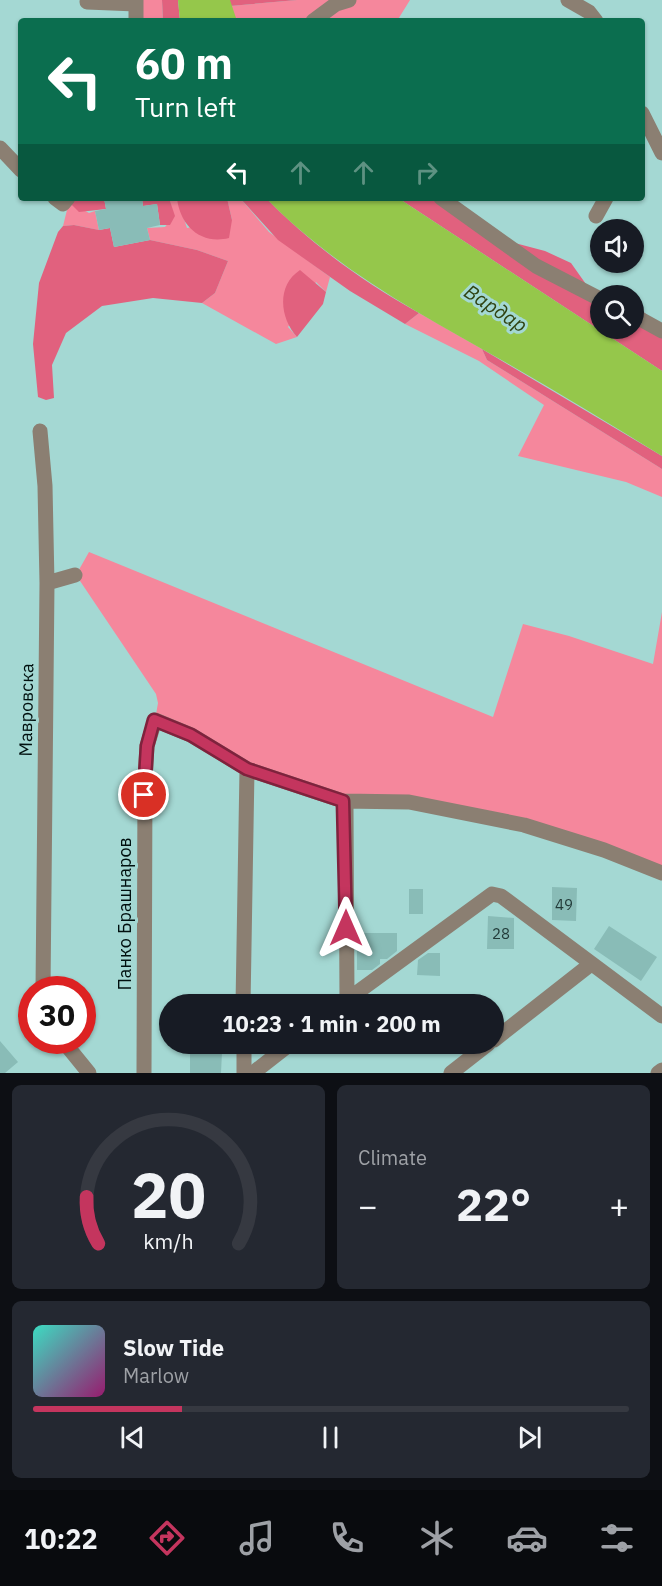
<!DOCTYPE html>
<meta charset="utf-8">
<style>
:root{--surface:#171b24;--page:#242831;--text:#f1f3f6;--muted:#9ea1a6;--line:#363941;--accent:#c4355e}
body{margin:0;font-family:"IBM Plex Sans",sans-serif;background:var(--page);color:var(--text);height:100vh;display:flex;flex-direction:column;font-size:22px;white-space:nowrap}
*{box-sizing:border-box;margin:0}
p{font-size:20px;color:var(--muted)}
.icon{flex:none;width:33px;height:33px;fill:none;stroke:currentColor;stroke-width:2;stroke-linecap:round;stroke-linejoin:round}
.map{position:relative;height:1073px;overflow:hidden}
.side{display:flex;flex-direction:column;gap:12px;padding:12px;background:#0d0f14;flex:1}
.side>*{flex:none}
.hud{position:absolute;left:18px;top:18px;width:627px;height:183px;border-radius:6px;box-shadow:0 2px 4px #0004;background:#0b6e4f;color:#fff;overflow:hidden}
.buttons{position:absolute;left:590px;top:219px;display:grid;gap:12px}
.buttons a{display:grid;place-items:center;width:54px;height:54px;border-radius:50%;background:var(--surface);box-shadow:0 2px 4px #0004;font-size:30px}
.speed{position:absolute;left:18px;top:976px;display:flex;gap:12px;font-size:30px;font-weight:700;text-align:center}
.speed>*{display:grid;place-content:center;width:78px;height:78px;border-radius:50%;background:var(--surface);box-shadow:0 2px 4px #0004;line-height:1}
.speed .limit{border:9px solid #d22;background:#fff;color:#111}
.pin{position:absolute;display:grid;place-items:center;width:51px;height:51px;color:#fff;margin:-26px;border:3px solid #fff;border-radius:50%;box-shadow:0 2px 6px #0007}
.me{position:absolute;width:66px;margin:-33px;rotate:0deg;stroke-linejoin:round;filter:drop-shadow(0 0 4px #0008)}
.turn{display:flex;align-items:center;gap:21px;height:126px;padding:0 18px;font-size:27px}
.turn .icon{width:78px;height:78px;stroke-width:2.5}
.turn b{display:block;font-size:42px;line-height:51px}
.lanes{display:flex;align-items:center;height:57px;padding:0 18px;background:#0003;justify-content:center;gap:30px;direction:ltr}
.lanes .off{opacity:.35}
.big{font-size:45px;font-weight:700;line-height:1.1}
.side .card{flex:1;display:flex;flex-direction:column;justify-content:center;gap:9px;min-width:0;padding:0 21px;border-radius:9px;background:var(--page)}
.side .dial{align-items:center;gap:0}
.dial svg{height:156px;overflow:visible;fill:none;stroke:var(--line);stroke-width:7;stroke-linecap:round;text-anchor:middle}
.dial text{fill:var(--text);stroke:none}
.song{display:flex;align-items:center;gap:18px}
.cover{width:72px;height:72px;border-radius:9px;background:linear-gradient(135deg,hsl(170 70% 55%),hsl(320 70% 35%))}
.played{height:6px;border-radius:3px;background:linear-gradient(90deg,var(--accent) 25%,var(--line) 25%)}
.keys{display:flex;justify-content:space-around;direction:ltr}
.heat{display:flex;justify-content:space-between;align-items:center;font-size:33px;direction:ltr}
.side .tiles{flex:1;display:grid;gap:12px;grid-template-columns:1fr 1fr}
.card:last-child{grid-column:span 2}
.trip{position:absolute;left:159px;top:994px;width:345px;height:60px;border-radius:30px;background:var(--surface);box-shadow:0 2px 4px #0004;font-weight:700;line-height:60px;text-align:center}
.tab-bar{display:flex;height:96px;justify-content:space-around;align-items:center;background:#090b0e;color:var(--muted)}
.tab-bar .icon{width:42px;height:42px}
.tab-bar .on{color:var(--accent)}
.tab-bar b{font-size:27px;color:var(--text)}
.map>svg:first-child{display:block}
.green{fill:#f5879c}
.forest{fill:#e1617e}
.water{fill:#95c74b}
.building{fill:#89bcb7}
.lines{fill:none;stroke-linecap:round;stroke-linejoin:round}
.minor{stroke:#8b7f72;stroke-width:15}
.route-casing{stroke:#7f223d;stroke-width:15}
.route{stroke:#c4355e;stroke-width:10}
.labels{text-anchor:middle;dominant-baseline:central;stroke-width:6;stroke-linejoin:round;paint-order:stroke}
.number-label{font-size:15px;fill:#223b39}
.street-label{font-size:18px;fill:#00100f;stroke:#a4d8d3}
.water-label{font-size:20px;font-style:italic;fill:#2f4312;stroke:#a4d8d3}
</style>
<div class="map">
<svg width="662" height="1073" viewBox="0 0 662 1073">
<rect width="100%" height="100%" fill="#a4d8d3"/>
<!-- green -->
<path class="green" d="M136,0H162L163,21H136Z
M297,0H410L397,21H237L230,6Z
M169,198H177L187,228L232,220L227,198H240L269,232L330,277L326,292L316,282L288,327L297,337L276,344L202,303L215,293L228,261L197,250L150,240L147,228L165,227L174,216Z
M69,202L89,213L95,211L99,230L74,225L63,226Z
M419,313L482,349L487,360L662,469V497L626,482L518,456L544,405L479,361L405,324Z
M89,552L493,717L523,624L569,636L653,664L662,612V873L460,812L343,801L280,780L155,720L158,703L156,694L76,575Z"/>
<!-- forest -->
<path class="forest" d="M162,0H178L180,21H163Z
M230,0H297L230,6Z
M70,198H104L106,209L79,212L69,202Z
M142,198H169L175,216L170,225H160L157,204L143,206Z
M177,198H227L232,220L229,238C201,245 180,226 177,198Z
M240,198H266C311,244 363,282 419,313L405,324L350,291L278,240Z
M398,198H434L511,242L545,251L571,263L600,304V328H633V303L662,328V371Z
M74,225L99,230L110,228L114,247L150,240L197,250L228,261L215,293L202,303L153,298L102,306L66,333L52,365L54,398L46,400L38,397L33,344L39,283L58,232L63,226Z
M300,270L326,292L323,304L297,337C280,318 276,286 300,270Z
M482,349L662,456V469L487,360Z"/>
<!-- water -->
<path class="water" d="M178,0H230L237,21H180Z
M266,198H398L662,371V456C610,424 558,392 505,362C420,314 335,269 266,198Z"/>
<!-- building -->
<path class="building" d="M104,198H142L143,206L157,204L160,225L147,228L150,240L114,247L110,228L99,230L95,211L106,209Z
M552,887L577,888L576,921L552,920Z
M409,889H423V914H409Z
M488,916L514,918V949H487Z
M609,926L657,957L641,981L594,949Z
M357,933H397V951L387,959H380V964L372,970H357Z
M428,953H440V976L417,975L418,960Z
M0,1041L18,1062L5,1073H0Z
M190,1051L222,1052L221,1073H190Z"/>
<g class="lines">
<!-- minor -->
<path class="minor" d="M568,0L589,12L596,21
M87,2L136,4
M136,21V0
M313,21L336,4L349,0
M642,113L662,153
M0,148L21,170
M55,198L63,204L68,198
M441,198L536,266L600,299
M596,216L606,198
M633,315L662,331
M40,431L45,486L47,583L43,990
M47,583L75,575
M343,801L346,808L347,1000
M243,1005L247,769
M340,1005L492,894L501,896L662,1016
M494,1040L591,964
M63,1041L89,1073
M244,1044V1073
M144,1073L145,778L147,746L155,720L191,735L247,769L343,801L409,802L524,825L604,850L662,873
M253,1073L290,1044
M451,1073L488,1044
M658,1073L662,1070"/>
</g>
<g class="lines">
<!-- route casing -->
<g class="route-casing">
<path id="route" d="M144,795L147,746L154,720L191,735L247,769L343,801L346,928"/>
</g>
<!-- route -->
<use href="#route" class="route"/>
</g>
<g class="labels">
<!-- number labels -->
<g class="number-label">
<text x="564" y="904">49</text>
<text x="501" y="933">28</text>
</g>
<!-- street labels -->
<g class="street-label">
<text transform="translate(26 710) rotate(-89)">Мавровска</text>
<text transform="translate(124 914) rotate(-90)">Панко Брашнаров</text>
</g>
<!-- water labels -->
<g class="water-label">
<text transform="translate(496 308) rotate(33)">Вардар</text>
</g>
</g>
</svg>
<div class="buttons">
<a><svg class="icon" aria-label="sound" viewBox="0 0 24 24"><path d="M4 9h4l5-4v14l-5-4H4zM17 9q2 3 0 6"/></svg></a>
<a><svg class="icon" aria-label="search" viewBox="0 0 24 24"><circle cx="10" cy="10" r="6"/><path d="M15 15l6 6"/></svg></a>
</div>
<div class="speed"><div class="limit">30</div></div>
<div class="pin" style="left:144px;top:795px;background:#d93025"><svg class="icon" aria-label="arrive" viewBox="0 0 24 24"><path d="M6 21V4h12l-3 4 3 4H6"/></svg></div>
<svg class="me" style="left:346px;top:928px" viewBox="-20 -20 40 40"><path d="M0-17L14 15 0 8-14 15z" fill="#c4355e" stroke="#fff" stroke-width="4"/></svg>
<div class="trip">10:23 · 1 min · 200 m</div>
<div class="hud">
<div class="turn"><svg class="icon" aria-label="left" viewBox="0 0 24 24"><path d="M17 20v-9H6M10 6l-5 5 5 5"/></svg><div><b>60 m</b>Turn left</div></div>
<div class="lanes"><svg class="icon" aria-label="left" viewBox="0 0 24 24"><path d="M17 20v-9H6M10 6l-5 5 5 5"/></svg><svg class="icon off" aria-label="ahead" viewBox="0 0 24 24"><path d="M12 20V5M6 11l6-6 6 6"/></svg><svg class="icon off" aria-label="ahead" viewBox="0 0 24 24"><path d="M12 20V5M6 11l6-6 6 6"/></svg><svg class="icon off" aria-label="right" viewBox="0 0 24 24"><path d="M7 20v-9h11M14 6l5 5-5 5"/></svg></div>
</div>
</div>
<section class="side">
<div class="tiles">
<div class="card dial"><svg viewBox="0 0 100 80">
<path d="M14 69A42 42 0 1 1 86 69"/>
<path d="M14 69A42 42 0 0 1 8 45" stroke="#c4355e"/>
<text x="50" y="56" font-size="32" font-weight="700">20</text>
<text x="50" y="72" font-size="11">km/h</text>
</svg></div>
<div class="card"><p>Climate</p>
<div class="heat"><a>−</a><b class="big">22°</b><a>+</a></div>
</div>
<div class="card">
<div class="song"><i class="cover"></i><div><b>Slow Tide</b><p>Marlow</p></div></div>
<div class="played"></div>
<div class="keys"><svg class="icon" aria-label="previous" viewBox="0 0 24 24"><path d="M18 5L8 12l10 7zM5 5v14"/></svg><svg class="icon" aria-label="pause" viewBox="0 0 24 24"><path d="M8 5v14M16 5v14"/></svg><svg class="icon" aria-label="next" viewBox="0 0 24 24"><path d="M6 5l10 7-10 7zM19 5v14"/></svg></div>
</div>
</div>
</section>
<nav class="tab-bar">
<b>10:22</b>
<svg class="icon on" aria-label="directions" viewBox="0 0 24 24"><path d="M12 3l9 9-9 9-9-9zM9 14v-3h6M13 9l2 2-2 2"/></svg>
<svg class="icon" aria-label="music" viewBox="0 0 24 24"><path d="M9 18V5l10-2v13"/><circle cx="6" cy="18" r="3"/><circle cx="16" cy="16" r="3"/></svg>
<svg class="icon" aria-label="phone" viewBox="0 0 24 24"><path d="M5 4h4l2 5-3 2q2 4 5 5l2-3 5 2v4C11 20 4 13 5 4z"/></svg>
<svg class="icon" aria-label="climate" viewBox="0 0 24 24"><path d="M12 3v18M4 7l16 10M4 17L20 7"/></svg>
<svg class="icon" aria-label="car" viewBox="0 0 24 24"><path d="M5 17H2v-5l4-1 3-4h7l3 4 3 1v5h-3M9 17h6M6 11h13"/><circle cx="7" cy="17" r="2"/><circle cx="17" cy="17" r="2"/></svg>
<svg class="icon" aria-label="filters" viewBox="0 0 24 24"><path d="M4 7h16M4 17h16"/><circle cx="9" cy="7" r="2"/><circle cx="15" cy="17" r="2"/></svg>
</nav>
